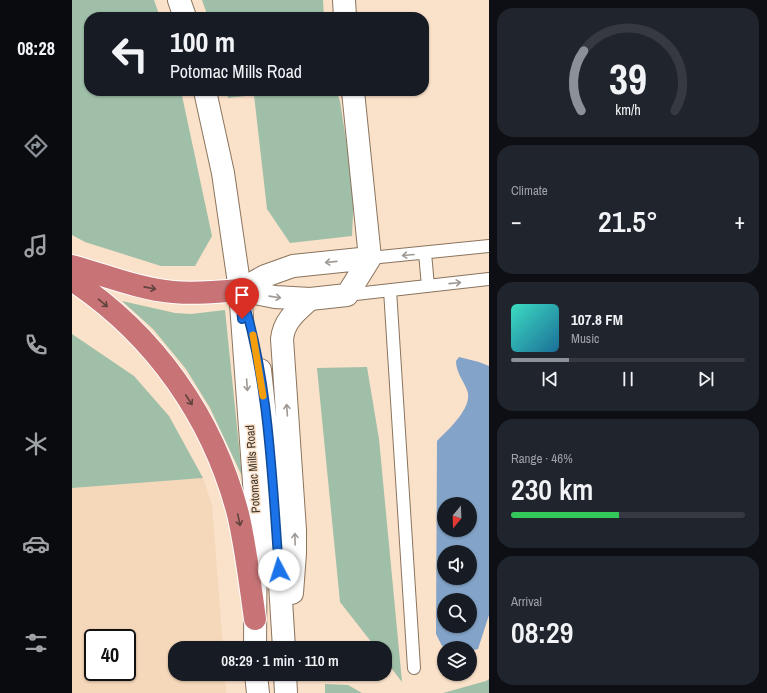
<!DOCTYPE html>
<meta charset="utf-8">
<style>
:root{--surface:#171b24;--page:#20242c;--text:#f1f3f6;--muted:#9ea1a6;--line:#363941;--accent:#8c9099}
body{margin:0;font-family:"Archivo Narrow",sans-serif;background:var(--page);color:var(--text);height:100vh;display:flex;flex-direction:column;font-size:15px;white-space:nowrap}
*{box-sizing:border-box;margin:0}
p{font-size:13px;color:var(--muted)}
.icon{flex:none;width:22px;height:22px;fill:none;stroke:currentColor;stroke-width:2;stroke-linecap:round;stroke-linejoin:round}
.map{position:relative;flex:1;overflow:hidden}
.sheet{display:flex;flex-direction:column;gap:8px;padding:8px;background:#0d0f14;width:278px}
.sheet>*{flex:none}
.top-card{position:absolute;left:12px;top:12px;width:345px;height:84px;border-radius:16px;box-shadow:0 1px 3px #0004;background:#171b24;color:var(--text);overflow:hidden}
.needle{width:26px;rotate:199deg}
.controls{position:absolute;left:365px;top:497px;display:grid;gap:8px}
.controls a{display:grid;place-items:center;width:40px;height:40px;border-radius:50%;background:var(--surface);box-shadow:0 1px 3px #0004;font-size:20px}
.speed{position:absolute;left:12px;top:629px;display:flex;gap:8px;font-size:20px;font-weight:700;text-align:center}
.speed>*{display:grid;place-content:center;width:52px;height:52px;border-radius:50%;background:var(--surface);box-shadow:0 1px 3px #0004;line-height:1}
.speed .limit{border:2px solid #111;border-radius:6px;background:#fff;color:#111}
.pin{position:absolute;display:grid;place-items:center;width:34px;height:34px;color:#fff;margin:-41px -17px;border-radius:50% 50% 50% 0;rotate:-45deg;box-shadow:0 0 4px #0007}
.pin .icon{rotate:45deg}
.me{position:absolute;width:44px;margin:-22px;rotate:355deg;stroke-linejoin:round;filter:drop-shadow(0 0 3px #0008)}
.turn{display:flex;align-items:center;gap:14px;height:84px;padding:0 20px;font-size:18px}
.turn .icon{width:52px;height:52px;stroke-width:2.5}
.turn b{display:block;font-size:28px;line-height:34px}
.big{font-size:30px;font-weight:600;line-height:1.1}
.sheet .tile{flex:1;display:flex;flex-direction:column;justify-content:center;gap:6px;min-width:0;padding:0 14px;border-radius:16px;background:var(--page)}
.sheet .dial{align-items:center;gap:0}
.dial svg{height:104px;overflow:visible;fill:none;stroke:var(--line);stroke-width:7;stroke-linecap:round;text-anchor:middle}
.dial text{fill:var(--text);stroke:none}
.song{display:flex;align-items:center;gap:12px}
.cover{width:48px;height:48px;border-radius:6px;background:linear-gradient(135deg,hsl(170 70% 55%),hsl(200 70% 35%))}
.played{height:4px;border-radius:2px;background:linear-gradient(90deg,var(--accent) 25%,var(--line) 25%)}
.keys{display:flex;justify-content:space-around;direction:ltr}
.heat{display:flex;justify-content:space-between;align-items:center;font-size:22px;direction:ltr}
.charge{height:6px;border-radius:3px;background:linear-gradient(90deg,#34c759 46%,var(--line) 0)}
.trip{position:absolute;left:96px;top:641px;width:224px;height:40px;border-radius:16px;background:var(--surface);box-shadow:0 1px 3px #0004;font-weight:600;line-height:40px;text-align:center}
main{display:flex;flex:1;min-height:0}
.tabs{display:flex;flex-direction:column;width:72px;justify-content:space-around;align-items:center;background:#090b0e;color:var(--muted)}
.tabs .icon{width:28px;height:28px}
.tabs .on{color:var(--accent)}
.tabs b{font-size:18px;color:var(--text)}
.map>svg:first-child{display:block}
.built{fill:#f5d7b9;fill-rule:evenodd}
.green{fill:#9fbfa8}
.water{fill:#83a4c8;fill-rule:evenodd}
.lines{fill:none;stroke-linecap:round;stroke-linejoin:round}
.lane-casing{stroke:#8a745e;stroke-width:14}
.street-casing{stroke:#8a745e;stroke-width:24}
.secondary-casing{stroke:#8a745e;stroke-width:24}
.highway-casing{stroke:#fff;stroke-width:24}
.lane{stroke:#fff;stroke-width:12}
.street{stroke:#fff;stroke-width:22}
.secondary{stroke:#fff;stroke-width:22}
.highway{stroke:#c87476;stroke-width:22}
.oneway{stroke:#9e9994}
.oneway2{stroke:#60433d}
.route-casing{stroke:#114b97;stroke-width:10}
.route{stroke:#1a73e8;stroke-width:7}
.slow{stroke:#f59e0b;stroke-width:7}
.labels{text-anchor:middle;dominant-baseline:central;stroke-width:3;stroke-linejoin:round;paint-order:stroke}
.street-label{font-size:12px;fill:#3d332a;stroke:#fae1c9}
</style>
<main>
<nav class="tabs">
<b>08:28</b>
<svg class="icon on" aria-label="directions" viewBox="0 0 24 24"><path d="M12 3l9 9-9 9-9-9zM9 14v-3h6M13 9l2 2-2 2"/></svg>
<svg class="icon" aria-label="music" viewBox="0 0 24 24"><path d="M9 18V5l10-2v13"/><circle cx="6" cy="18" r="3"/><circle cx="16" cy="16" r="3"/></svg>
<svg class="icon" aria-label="phone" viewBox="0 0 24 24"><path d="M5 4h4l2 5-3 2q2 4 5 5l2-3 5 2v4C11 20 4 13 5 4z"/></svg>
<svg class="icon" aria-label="climate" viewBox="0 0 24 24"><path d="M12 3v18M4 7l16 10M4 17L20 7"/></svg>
<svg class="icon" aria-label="car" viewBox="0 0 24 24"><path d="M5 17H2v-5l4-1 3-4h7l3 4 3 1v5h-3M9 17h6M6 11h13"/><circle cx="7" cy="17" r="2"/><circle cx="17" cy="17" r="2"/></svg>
<svg class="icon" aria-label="filters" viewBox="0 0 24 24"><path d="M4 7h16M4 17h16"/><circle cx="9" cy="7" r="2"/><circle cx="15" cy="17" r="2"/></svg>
</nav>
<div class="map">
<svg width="417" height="693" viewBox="0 0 417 693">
<rect width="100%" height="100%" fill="#fae1c9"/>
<!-- built -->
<path class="built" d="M131,478L140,505L151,648H103V674H153L154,693H0V488ZM21,638H55V672H21Z"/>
<!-- green -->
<path class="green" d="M0,0H82L88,17H17V91H109L140,236L123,266H89L13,242L0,235Z
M130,0H251L252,17H136Z
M155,91H264L268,101L282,192L280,236L218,243L195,209L182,95L156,98Z
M50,301L103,313L119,314L153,310L170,476L138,408L114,369L81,329Z
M0,334L62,376L97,416L131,478L0,488Z
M295,367L307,439L330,682L313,660V648H304L268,602L245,368Z
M417,679V693H371L414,681Z
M253,684L276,685L290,693H253Z"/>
<!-- water -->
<path class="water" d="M387,357L407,362L417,366V615L406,649L398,651V648H375L370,646L364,634L365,441C376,430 402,407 395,390C391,380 384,372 384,361ZM372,504H398V530H372ZM372,552H398V578H372ZM372,600H398V626H372Z"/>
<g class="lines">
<!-- lane casing -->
<g class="lane-casing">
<path id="lane" d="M353,253L356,286
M298,258L417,246
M318,290L342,668
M275,295L417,279"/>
</g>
<!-- street casing -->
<g class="street-casing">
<path id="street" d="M272,0L273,17
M168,290L203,297L238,299L275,295L298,258L281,91
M168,290L193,276L221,266L298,258"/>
</g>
<!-- secondary casing -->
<g class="secondary-casing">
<path id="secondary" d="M107,0L113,17
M133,91L151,173L168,290L184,510L183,648
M188,370C199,463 207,555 212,648
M220,593L223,553V530L210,339C212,320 225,311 238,299
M184,674L186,693
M213,674L214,693"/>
</g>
<!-- highway casing -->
<g class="highway-casing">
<path id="highway" d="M0,266C33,275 67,289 101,292C124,294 145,292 168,290
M0,280C83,335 141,418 166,514C174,548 178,584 183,619"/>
</g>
<!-- lane -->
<use href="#lane" class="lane"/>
<!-- street -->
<use href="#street" class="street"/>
<!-- secondary -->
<use href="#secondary" class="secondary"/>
<!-- highway -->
<use href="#highway" class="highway"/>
</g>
<!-- one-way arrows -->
<defs><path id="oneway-shaft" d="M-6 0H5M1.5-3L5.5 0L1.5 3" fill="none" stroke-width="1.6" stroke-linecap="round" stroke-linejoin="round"/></defs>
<g class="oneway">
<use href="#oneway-shaft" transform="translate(336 255) rotate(175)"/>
<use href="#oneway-shaft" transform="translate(259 262) rotate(174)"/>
<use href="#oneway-shaft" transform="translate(383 283) rotate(-6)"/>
<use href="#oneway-shaft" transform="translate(203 297) rotate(8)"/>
<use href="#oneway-shaft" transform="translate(175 385) rotate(86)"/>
<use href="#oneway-shaft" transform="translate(215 410) rotate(-94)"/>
<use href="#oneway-shaft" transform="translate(223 539) rotate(-91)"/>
</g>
<g class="oneway2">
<use href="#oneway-shaft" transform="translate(78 288) rotate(11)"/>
<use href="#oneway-shaft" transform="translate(31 303) rotate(40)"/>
<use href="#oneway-shaft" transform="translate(117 400) rotate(57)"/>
<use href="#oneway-shaft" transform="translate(167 520) rotate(78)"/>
</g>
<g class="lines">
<!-- route casing -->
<g class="route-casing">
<path id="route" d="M170,319L168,290C197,376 200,479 207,570"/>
</g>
<!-- route -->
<use href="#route" class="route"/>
<!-- slow -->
<path class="slow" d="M181,335L191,396"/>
</g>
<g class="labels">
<!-- street labels -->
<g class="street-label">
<text transform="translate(181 469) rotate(-94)">Potomac Mills Road</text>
</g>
</g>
</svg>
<div class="controls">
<a><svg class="needle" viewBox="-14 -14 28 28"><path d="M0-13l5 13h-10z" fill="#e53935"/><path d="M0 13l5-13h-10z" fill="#9ea1a6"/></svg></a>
<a><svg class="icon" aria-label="sound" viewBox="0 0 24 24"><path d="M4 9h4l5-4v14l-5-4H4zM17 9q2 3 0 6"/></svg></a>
<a><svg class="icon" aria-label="search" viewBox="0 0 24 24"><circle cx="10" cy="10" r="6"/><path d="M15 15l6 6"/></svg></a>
<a><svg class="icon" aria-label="layers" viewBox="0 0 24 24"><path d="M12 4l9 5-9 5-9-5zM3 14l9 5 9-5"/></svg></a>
</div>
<div class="speed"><div class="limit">40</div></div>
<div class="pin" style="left:170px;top:319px;background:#d93025"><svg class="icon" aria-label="arrive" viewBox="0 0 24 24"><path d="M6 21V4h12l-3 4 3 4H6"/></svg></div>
<svg class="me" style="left:207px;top:570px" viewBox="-20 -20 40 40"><circle r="19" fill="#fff"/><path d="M0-13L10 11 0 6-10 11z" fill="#1a73e8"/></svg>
<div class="trip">08:29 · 1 min · 110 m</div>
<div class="top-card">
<div class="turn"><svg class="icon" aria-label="left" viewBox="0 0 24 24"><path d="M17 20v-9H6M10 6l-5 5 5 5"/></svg><div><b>100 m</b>Potomac Mills Road</div></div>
</div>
</div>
<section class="sheet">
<div class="tile dial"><svg viewBox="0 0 100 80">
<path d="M14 69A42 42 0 1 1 86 69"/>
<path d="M14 69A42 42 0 0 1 16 23" stroke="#8c9099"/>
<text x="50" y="56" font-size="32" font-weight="700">39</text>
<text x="50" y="72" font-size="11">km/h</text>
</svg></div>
<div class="tile"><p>Climate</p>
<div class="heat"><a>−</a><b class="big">21.5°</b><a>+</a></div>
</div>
<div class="tile">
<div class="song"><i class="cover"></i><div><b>107.8 FM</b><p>Music</p></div></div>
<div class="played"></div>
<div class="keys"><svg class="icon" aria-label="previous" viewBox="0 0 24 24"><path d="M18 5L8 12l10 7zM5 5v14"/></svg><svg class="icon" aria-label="pause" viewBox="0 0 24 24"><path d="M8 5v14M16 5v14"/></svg><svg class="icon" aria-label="next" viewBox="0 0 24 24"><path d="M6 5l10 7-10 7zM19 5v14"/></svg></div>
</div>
<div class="tile"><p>Range · 46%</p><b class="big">230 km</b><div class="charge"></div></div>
<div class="tile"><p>Arrival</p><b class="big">08:29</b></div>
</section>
</main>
